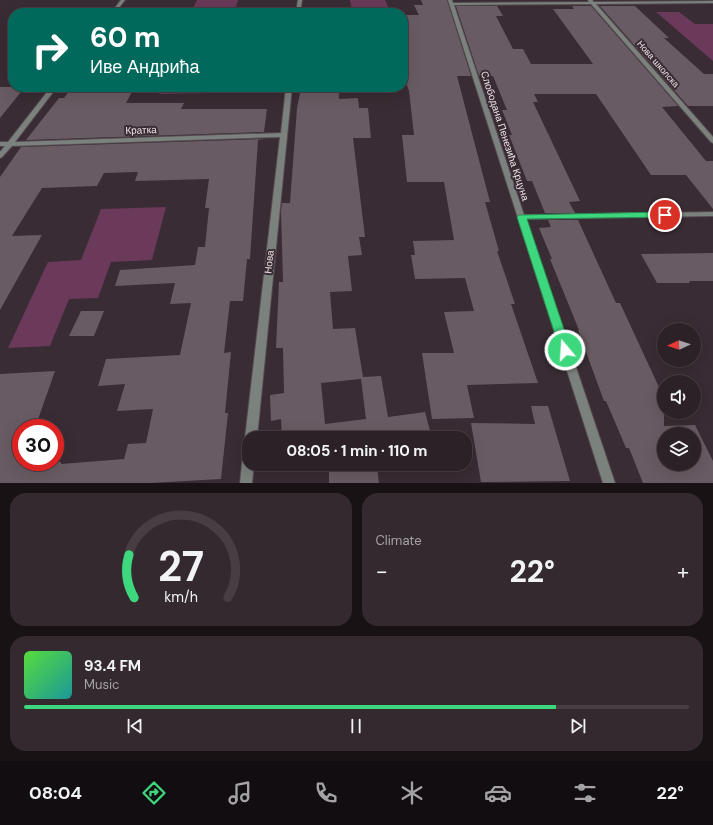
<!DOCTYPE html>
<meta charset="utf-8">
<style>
:root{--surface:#2b2127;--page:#33292f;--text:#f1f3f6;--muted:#a6a3a7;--line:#473e44;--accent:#3dd77e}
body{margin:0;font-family:"DM Sans",sans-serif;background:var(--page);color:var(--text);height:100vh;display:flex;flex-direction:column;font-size:15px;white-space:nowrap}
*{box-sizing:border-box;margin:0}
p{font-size:13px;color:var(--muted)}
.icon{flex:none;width:22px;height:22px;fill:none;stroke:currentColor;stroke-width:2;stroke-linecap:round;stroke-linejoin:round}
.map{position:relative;height:483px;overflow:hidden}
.side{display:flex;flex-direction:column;gap:10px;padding:10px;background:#181215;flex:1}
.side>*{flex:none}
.banner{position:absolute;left:8px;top:8px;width:400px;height:84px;border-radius:16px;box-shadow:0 4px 16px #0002,0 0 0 1px var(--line);background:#00695c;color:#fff;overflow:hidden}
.needle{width:26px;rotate:266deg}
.fabs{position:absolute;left:657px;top:323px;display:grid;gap:8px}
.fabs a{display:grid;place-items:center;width:44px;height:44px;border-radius:50%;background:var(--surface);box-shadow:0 4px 16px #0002,0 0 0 1px var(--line);font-size:20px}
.speed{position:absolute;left:12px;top:419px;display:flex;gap:8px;font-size:20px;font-weight:700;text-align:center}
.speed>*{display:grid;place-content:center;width:52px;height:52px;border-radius:50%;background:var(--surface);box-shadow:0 4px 16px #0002,0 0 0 1px var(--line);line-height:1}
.speed .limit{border:6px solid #d22;background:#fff;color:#111}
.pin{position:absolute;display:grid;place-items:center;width:34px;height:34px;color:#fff;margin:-17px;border:2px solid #fff;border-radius:50%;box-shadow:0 1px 4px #0007}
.me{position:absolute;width:44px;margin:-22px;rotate:342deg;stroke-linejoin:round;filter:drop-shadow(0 0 3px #0008)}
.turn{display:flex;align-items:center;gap:14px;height:84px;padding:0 16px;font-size:18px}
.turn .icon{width:52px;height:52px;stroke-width:2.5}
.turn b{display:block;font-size:28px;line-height:34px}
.big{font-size:30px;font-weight:700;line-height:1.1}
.side .card{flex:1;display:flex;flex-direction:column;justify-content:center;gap:6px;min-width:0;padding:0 14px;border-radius:16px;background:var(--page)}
.side .dial{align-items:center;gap:0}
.dial svg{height:104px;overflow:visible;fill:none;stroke:var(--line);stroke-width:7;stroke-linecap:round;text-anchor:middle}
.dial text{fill:var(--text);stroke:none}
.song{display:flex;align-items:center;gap:12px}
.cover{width:48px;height:48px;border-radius:6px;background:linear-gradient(135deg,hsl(110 70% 55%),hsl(180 70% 35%))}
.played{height:4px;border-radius:2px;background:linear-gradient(90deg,var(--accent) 80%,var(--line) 80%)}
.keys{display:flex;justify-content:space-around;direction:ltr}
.heat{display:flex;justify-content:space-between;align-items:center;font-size:22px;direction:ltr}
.side .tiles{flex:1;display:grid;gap:10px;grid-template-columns:1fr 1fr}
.card:last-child{grid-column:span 2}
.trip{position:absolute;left:242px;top:431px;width:230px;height:40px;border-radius:16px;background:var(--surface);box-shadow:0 4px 16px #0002,0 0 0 1px var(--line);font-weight:700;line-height:40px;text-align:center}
.dock{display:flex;height:64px;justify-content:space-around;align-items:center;background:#110d10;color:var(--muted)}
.dock .icon{width:28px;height:28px}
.dock .on{color:var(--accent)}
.dock b{font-size:18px;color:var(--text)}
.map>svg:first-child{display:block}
.green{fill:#6b395a}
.building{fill:#695b63;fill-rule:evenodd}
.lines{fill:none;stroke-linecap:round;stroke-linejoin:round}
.minor-casing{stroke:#564951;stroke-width:2}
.minor{fill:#7b817c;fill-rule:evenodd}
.route{fill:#3dd77e;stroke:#288c52}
.labels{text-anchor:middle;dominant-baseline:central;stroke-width:4;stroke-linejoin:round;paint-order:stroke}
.far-street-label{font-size:9px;fill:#ede4e9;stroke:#392c34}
.street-label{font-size:10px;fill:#ede4e9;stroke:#392c34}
</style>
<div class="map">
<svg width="713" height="483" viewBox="0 0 713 483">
<rect width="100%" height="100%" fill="#392c34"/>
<!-- green -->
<path class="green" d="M197,0H238L234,13H191Z
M350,0H385L389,9L352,10Z
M656,12H679L695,24H713V61Z
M162,87H211L210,93L159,94Z
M166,207L152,260L111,262L98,298L69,299L50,346L8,348L48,262L81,260L101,209Z"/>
<!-- building -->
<path class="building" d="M421,0H447L471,76H457L490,202H485L499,251H497L515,304H511L538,383L467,385L474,418L432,419L422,353H454L444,312L474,311L465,278L415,279L411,255H415L413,241L454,240L444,182H407L402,135H414L409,91L403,74V15H419L414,5H423Z
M456,6H497L503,16H496L513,49H523L531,64H593L553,9H574L572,6H591L678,106L662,107L706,161H713V209L686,175H651L596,94H534L538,102H533L580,201L569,202L575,213H545L532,181H527L509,135H512L502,110H507L493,76H479Z
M600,6H635L669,38H664L704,74H713V106H688Z
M0,87H25L0,118Z
M72,87H96L94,89L134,88L126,103H184L181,109H267L264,132L26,140L59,98H64Z
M339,87V99L358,98L359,108H368L371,138H353L365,237H359L362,255L348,256L352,291L330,292L333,329L355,328L363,377L381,376L388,417L425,412L432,438H282L281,419L271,421L270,395L284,393L283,348H276L279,282H283L281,211L282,203H290L297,108L301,88ZM361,379L366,419L325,424L321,383Z
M264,139L258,140L250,259H247L243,301H230L224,353L231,352L225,413H228L221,479L150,483H0V374L55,371L35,428H21V462H61V464L124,459L128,444L146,443L153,409L117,411L125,384L98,386L106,359L180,355L191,303L170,304L175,283L115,286L120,270L195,265L198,247H205L209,208H205L209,179L135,181L138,172L104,173L97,186L42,188L12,236L42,235L0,310V177L21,147Z
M548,220H578L616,303H620L664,398V426L695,425L713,461V483H643L629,448H626L606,401H604L578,330H579L550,259H552L539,228L551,227ZM664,434H694V464H664Z
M713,253V281H689L690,283H657L641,254Z
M81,311H104L94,336H69Z
M531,406H548L570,481L481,482L471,423L535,424Z
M377,467L379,483H329V469Z"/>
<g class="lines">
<!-- minor casing -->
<g class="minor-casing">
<path id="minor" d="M121,0H125L115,13H111Z
M298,0H302L300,13H296Z
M448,0H452L453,3L589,2L588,0H592L594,2L713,1V3L596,4L713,137V143L711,142L591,4L454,5L524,215L713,212V216L526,219L615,483H603Z
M51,87H57L15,142L281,133L286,87H292L257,438H249V442L245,438L280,137L12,146L2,157L0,158V152L5,146H0V142H8Z
M249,449V464H254L252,483H240L243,454L245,451Z"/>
</g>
<!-- minor -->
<use href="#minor" class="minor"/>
</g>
<!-- route -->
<path class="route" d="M665,212L669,215L668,217L527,219L571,350L569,353H561L517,217L519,215Z"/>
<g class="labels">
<!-- far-street labels -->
<g class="far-street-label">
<text transform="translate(658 64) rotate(49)">Нова школска</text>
</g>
<!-- street labels -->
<g class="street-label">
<text transform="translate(141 130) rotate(-2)">Кратка</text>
<text transform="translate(505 136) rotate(72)">Слободана Пенезића Крцуна</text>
<text transform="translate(269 262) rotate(-84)">Нова</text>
</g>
</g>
</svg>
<div class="fabs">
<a><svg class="needle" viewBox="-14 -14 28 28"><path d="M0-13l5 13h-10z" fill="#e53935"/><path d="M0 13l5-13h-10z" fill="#a6a3a7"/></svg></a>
<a><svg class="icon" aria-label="sound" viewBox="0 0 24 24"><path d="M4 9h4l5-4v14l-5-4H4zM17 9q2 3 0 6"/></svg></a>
<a><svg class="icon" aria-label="layers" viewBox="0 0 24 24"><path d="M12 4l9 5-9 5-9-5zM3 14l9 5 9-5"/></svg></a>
</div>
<div class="speed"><div class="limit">30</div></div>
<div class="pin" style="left:665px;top:215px;background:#d93025"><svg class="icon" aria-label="arrive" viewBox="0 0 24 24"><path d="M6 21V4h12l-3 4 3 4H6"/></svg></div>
<svg class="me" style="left:565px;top:350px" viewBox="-20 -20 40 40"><circle r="17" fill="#3dd77e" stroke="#fff" stroke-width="3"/><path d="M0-11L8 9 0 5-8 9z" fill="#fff"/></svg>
<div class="trip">08:05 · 1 min · 110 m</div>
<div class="banner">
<div class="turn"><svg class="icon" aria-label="right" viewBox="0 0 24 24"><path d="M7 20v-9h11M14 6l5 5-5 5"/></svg><div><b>60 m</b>Иве Андрића</div></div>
</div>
</div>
<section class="side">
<div class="tiles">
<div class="card dial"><svg viewBox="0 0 100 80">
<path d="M14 69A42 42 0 1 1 86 69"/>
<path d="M14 69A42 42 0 0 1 10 36" stroke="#3dd77e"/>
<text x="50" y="56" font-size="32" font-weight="700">27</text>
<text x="50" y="72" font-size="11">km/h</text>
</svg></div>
<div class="card"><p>Climate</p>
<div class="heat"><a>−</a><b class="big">22°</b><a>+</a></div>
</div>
<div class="card">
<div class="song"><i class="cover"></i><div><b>93.4 FM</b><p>Music</p></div></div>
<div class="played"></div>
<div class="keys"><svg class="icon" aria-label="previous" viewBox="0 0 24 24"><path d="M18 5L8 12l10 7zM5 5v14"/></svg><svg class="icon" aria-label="pause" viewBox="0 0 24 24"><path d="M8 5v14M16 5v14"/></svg><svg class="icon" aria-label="next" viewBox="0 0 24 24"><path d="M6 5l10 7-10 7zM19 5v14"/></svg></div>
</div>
</div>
</section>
<nav class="dock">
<b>08:04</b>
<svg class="icon on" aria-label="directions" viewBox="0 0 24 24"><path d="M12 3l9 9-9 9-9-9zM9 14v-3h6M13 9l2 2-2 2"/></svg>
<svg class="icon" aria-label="music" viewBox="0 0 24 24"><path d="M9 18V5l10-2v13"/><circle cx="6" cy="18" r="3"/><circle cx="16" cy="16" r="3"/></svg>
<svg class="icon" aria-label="phone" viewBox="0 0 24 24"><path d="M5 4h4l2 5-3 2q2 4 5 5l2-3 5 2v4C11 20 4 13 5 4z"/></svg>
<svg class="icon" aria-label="climate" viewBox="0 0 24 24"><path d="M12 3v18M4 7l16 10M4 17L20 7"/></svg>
<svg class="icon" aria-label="car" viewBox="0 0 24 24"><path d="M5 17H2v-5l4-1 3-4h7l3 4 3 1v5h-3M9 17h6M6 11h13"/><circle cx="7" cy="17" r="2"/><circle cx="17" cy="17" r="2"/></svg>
<svg class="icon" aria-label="filters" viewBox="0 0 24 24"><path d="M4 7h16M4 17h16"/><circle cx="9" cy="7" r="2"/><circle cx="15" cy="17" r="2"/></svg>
<b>22°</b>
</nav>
